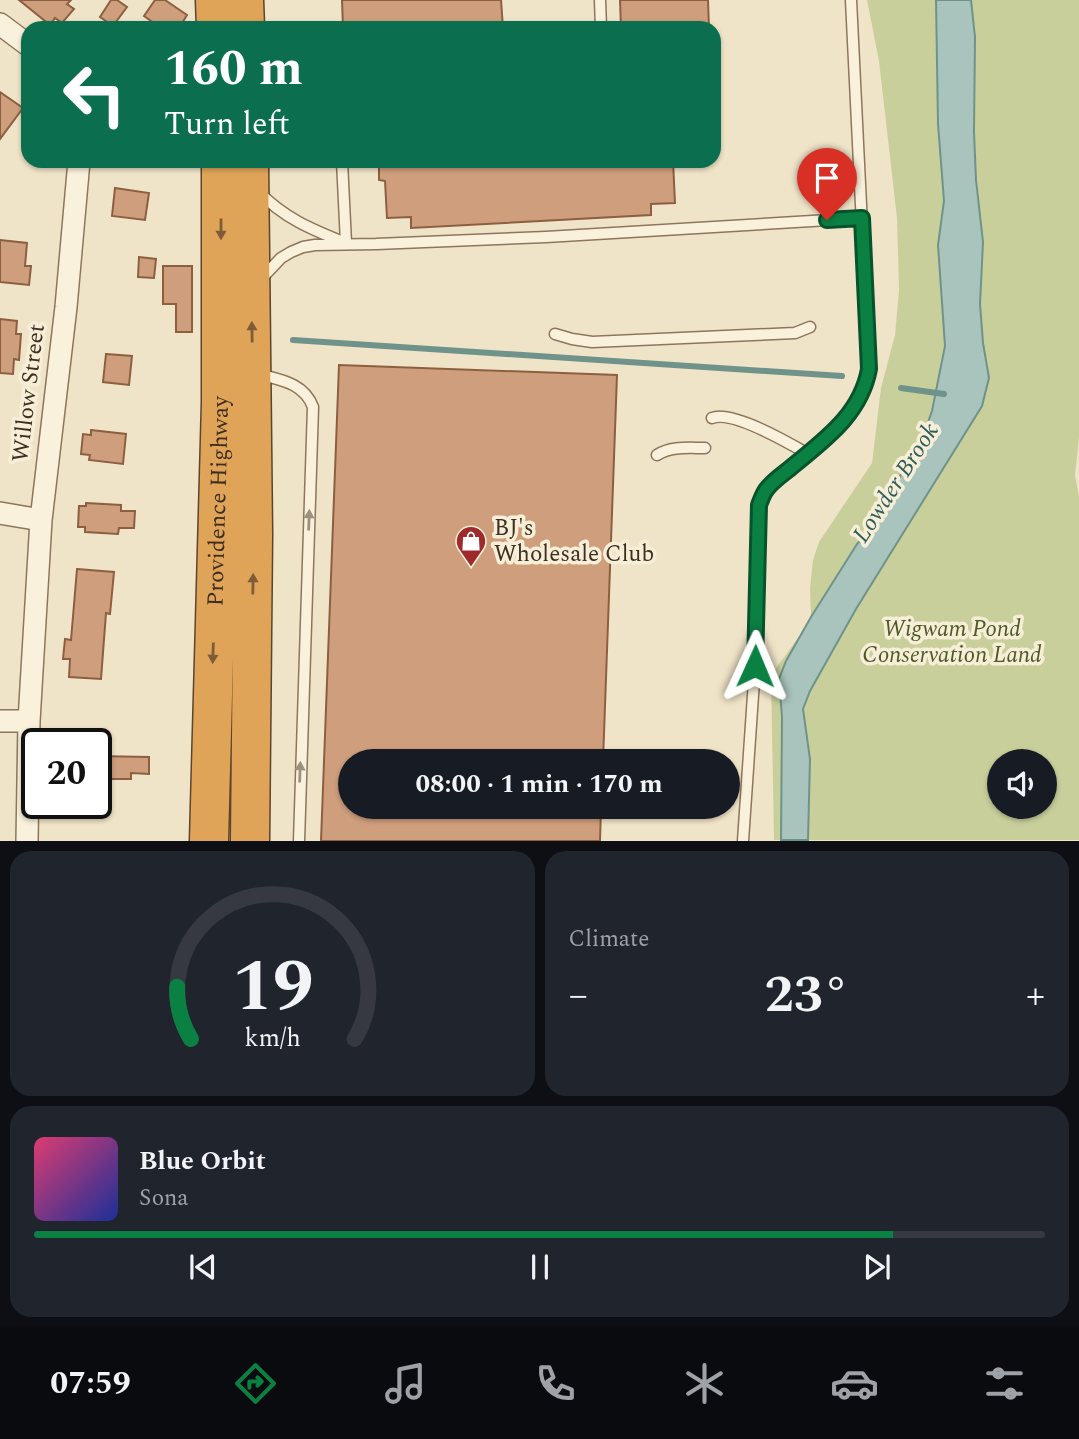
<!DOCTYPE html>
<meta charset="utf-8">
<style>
:root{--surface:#171b24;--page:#20242c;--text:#f1f3f6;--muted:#9ea1a6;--line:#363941;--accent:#0b8043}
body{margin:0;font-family:Spectral,serif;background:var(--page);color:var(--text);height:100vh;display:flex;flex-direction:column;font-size:26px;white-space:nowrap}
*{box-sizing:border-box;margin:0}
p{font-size:23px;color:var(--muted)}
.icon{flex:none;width:38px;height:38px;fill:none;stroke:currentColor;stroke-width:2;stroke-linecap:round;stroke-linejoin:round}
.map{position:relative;height:841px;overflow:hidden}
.side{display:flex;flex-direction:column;gap:10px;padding:10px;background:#0d0f14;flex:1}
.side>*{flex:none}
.top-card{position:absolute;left:21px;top:21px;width:700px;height:147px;border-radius:21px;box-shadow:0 2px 5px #0004;background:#0b6e4f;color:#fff;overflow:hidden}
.tools{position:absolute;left:987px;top:749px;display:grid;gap:14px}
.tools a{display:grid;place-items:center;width:70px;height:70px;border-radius:50%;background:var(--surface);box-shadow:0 2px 5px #0004;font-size:35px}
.speed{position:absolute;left:21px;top:728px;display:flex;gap:14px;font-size:35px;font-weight:700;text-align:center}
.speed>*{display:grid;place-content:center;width:91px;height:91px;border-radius:50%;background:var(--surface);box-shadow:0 2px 5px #0004;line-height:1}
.speed .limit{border:4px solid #111;border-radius:10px;background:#fff;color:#111}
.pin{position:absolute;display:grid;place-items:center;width:60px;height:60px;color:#fff;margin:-72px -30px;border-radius:50% 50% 50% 0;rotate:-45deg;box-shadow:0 0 7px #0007}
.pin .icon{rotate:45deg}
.me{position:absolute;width:77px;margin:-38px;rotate:1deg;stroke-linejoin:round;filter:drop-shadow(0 0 5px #0008)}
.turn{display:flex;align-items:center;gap:24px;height:147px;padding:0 28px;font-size:32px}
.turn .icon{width:91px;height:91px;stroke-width:2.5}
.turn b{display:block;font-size:49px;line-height:60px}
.big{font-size:52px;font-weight:700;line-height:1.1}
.side .widget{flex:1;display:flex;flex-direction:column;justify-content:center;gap:10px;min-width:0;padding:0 24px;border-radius:21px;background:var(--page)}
.side .dial{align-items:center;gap:0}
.dial svg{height:182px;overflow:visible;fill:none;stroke:var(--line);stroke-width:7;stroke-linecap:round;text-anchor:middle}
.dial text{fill:var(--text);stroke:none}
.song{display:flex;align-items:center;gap:21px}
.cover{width:84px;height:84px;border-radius:10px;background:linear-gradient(135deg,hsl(340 70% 55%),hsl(230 70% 35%))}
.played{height:7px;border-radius:4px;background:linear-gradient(90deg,var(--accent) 85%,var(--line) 85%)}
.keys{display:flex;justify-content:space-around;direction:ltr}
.heat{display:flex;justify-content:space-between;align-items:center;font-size:38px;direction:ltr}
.side .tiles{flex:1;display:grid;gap:10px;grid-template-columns:1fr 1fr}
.widget:last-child{grid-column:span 2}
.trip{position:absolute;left:338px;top:749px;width:402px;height:70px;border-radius:35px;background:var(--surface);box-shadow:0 2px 5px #0004;font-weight:700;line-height:70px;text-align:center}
.dock{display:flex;height:112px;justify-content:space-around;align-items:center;background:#090b0e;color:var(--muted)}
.dock .icon{width:49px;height:49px}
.dock .on{color:var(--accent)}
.dock b{font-size:32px;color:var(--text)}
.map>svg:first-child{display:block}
.green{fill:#c9cf9b;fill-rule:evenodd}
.water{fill:#a9c4bc;stroke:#6f938a;stroke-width:2}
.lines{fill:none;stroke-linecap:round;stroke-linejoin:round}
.stream{stroke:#6f938a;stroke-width:6}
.building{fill:#cf9f7d;stroke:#8d5f41;stroke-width:2}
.lane-casing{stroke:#8d765c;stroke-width:13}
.street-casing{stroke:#8d765c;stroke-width:24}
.highway-casing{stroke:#5b4430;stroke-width:41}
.lane{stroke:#faf1dc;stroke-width:10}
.street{stroke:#faf1dc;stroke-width:21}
.highway{stroke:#e0a458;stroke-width:38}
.oneway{fill:#7e5d36}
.oneway2{fill:#9c907e}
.route-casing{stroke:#07532c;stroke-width:18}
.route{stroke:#0b8043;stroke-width:12}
.labels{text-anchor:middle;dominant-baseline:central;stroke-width:7;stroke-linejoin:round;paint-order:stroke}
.street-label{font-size:23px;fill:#3d2e20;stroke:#f7eed8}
.poi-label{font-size:23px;fill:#3d2e20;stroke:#f7eed8;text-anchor:start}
.park-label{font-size:23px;font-style:italic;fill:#4d5a26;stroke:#f7eed8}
.water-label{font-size:24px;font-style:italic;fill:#2f5d5a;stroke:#f7eed8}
</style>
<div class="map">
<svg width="1079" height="841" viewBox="0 0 1079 841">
<rect width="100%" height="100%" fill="#f0e4c8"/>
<!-- green -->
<path class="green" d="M867,0H936L938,124L944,201L938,245L945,346L932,411L917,453L903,469L886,511L857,544L811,617L810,588L813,560L819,542L872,463L881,388L895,335L899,290L897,218L879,61Z
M958,0H1079V438L1075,475L1079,497V840H774L771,675L961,416ZM999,761H1045V807H999Z"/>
<!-- water -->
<path class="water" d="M936,0H971L975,37L974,132L976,180L983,242L980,304L983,343L989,378L982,406L856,609L810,691L803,709L810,759L808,840H781L782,717L779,679L786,661L811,617L857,544L886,511L903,469L917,453L932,411L945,346L938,245L944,201L938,124Z"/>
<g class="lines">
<!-- stream -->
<path class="stream" d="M293,340L842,376
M901,388L944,394"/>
</g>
<!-- building -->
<path class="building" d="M19,0H71L67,4L74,9L62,23L55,18L50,25Z
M111,0H117L127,7L113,26L100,17Z
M155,0H165L187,15L179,28H161L144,16Z
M342,0H501L503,28H343Z
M620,0H708L709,28H621Z
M0,92L23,108L0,139Z
M379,161H673L675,203L651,204V215L411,228V217L387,218L385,181L379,180Z
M115,188L149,193L145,220L112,216Z
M0,240L27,243L25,266H31L29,285L0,282Z
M139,257L156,259L154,278L138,277Z
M163,266H192V332H176V304H163Z
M0,319L17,321L16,334H21L19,360L14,359L13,374L0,373Z
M106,354L132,356L129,385L103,382Z
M339,365L617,375L603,761H350V807H601L600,841H321Z
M91,430L126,434L123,464L89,460L90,455L81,454L83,434L91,435Z
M86,503L121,505V511H135L134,528H119L118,534L85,532V527H78L79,506H86Z
M77,569L114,572L110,614L106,613L101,679L69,677L70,659H63L65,639L71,640Z
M96,756L149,757V774L131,773V779H96Z"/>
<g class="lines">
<!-- lane casing -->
<g class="lane-casing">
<path id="lane" d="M600,0L601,28
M342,161L346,243
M259,192C284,218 311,229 343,242
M262,278L281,258L291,252L303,247L315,245L376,244L546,237L862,218
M555,334L572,339L592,342L795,333L810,327
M258,374C281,380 304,383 313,407L299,841
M712,418C732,410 789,443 808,454
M657,455C671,446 688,448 705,448
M743,841L755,666L759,505C761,500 763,494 766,490C773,480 785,473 794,465C827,438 861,413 869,369L851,0"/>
</g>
<!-- street casing -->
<g class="street-casing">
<path id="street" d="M0,24L28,45
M0,513L41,520
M0,721H29
M27,841L29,721L41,520L66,307L79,161"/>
</g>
<!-- highway casing -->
<g class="highway-casing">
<g id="highway">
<path d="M215,0L216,28"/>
<path d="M244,0L245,28"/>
<path d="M249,161L253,535L250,841"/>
<path id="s1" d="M209,841L221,403V161"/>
</g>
</g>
<!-- lane -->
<use href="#lane" class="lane"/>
<!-- street -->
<use href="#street" class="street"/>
<!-- highway -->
<use href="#highway" class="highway"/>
</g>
<!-- one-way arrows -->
<defs><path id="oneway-solid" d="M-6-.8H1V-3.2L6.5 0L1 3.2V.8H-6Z" transform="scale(1.75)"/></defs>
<g class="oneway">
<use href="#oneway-solid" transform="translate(221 229) rotate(90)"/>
<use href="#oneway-solid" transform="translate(252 332) rotate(-91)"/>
<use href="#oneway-solid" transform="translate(253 584) rotate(-89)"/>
<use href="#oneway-solid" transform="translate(213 653) rotate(92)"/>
</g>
<g class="oneway2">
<use href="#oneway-solid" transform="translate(309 520) rotate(-88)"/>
<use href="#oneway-solid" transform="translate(300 772) rotate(-88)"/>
</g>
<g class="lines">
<!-- route casing -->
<g class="route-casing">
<path id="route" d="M755,666L759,505C761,500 763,494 766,490C773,480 785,473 794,465C827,438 861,413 869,369L862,218L827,220"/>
</g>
<!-- route -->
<use href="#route" class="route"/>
</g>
<!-- icons -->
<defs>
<g id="shop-pin" transform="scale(1.575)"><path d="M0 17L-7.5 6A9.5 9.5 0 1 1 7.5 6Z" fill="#9e2a2b" stroke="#f7eed8"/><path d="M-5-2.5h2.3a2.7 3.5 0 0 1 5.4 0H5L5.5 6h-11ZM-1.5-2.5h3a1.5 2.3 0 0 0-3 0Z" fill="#fff"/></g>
</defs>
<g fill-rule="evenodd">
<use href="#shop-pin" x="471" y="541"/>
</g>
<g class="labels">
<!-- street labels -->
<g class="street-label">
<text transform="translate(29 393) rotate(-83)">Willow Street</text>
<text stroke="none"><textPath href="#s1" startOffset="340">Providence Highway</textPath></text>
</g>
<!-- poi labels -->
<g class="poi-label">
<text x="494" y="528">BJ's<tspan x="494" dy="26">Wholesale Club</tspan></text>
</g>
<!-- park labels -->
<g class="park-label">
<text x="952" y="629">Wigwam Pond<tspan x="952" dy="26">Conservation Land</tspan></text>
</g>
<!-- water labels -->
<g class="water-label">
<text transform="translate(896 483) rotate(-57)">Lowder Brook</text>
</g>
</g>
</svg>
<div class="tools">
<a><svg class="icon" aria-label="sound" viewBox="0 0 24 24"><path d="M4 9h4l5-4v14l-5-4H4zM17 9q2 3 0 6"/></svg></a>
</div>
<div class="speed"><div class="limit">20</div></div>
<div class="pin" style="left:827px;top:220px;background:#d93025"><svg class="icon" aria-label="arrive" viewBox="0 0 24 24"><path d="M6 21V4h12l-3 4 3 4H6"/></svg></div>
<svg class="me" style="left:755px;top:666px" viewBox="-20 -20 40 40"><path d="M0-17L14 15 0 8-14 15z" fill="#0b8043" stroke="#fff" stroke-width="4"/></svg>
<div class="trip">08:00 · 1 min · 170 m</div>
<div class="top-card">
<div class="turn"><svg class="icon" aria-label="left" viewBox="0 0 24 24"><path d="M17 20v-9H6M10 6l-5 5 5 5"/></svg><div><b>160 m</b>Turn left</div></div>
</div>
</div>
<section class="side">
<div class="tiles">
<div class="widget dial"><svg viewBox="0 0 100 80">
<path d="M14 69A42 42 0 1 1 86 69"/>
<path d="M14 69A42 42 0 0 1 8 46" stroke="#0b8043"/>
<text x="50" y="56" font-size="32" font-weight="700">19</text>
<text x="50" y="72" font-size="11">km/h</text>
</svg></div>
<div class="widget"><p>Climate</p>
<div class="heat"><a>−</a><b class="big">23°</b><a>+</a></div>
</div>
<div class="widget">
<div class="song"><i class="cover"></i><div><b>Blue Orbit</b><p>Sona</p></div></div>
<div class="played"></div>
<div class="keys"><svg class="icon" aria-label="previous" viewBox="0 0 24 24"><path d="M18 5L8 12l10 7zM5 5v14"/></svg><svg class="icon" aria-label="pause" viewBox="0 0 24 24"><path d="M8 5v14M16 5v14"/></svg><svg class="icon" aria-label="next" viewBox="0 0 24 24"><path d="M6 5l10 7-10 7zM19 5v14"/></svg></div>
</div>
</div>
</section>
<nav class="dock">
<b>07:59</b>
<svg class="icon on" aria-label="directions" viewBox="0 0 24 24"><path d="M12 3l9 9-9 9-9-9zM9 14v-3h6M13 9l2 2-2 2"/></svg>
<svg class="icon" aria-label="music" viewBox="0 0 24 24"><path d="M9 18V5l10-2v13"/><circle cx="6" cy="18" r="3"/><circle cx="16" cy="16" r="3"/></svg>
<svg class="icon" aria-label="phone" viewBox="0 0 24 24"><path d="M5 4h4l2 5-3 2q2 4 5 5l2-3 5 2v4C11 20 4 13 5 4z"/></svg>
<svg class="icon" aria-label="climate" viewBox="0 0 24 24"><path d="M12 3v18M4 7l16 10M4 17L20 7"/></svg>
<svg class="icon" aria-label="car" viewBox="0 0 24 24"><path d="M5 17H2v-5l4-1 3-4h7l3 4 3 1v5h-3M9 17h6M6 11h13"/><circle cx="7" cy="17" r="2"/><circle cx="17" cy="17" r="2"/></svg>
<svg class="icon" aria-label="filters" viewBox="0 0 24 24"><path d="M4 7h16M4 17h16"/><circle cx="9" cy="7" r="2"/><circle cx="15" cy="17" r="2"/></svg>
</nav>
